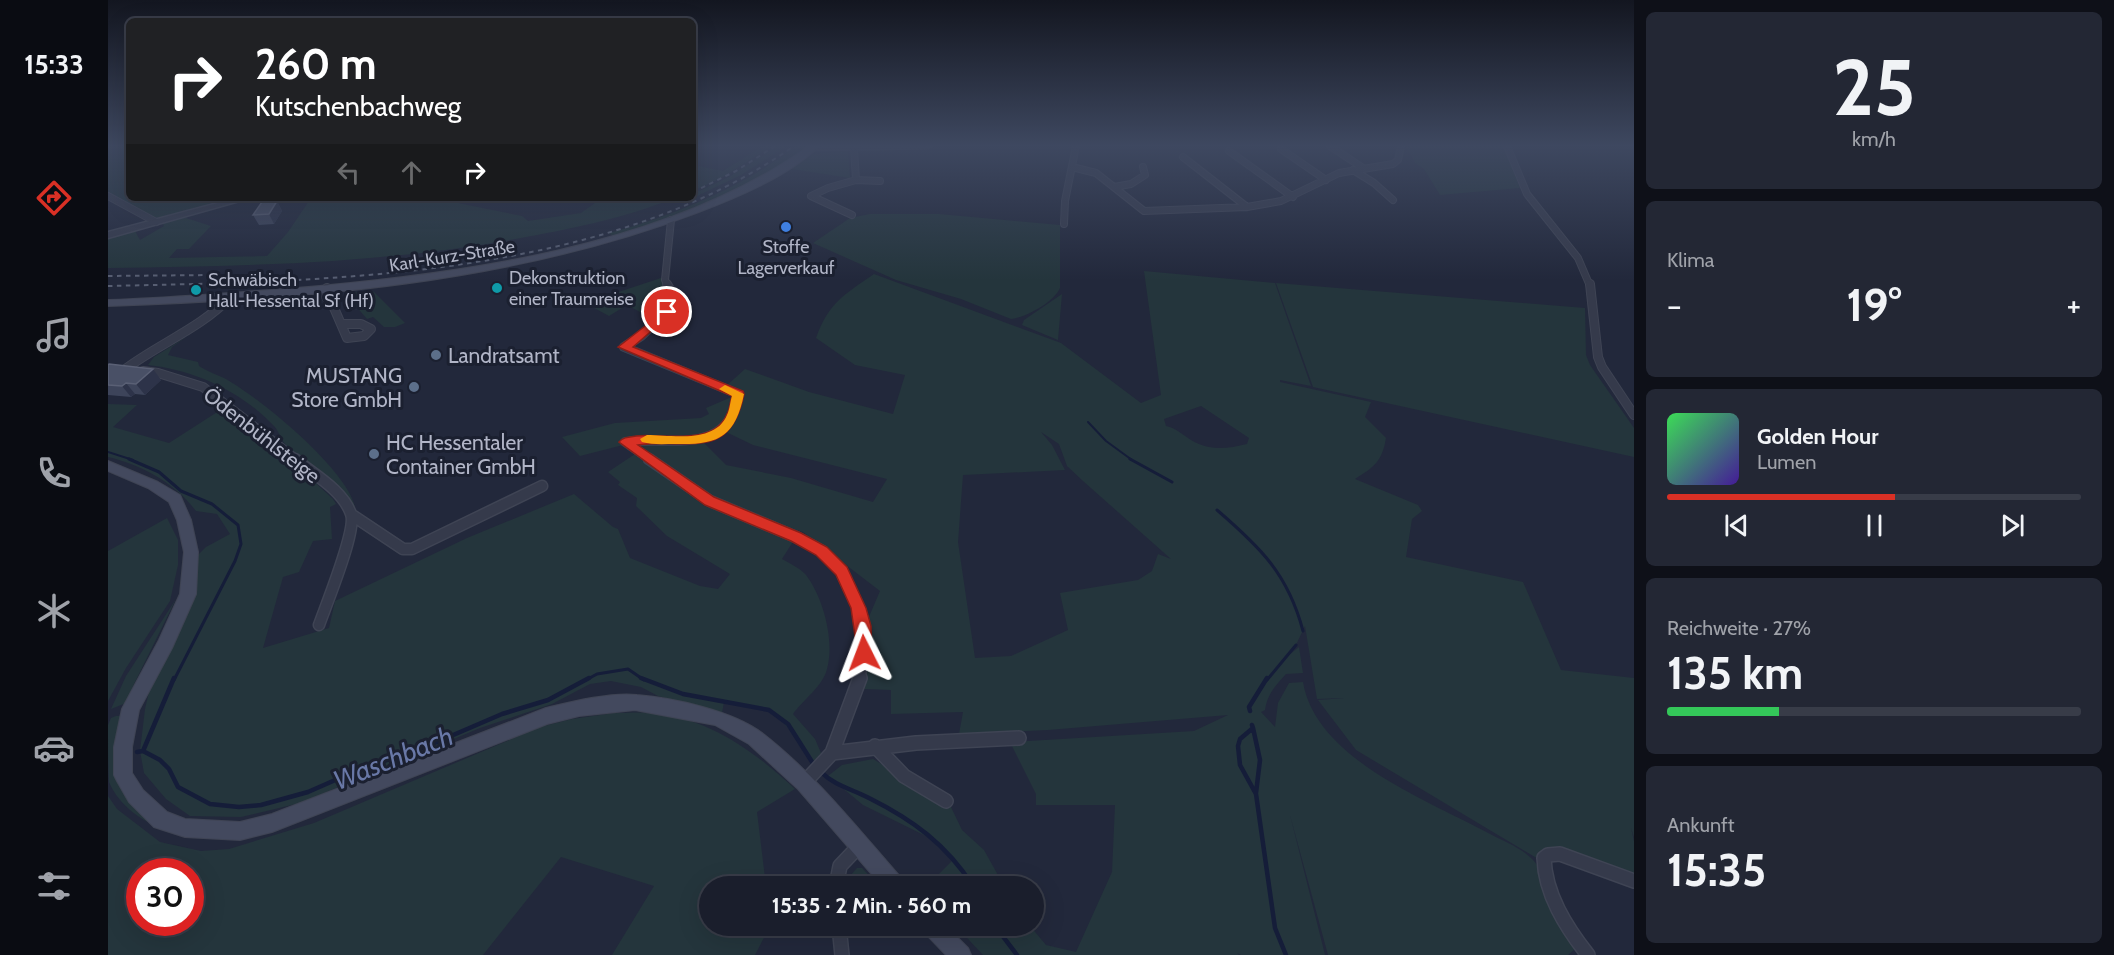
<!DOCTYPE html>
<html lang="de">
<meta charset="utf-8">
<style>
:root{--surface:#1a1e2c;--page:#232734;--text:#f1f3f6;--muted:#9fa2a9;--line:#383c48;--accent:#d93025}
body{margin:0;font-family:Cabin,sans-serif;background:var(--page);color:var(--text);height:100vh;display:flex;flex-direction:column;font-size:22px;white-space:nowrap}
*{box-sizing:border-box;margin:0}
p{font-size:20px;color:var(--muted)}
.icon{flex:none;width:33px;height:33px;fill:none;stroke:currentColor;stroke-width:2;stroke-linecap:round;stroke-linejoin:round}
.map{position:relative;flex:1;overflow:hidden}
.sheet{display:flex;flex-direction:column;gap:12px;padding:12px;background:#0e1018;width:480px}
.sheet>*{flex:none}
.hud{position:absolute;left:18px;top:18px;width:570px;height:183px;border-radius:9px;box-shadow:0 6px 24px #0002,0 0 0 2px var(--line);background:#202124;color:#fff;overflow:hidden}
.speed{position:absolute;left:18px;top:858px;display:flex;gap:12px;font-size:30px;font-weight:700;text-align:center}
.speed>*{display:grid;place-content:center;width:78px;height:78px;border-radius:50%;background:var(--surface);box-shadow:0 6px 24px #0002,0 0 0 2px var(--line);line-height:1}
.speed .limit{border:9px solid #d22;background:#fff;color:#111}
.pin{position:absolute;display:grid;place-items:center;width:51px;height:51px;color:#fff;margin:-26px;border:3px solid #fff;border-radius:50%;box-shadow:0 2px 6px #0007}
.me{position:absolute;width:66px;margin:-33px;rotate:357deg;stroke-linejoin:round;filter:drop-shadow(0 0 4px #0008)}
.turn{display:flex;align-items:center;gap:21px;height:126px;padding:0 30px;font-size:27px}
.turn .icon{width:78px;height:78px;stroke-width:2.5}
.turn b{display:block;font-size:42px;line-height:51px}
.lanes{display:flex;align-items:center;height:57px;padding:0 30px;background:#0003;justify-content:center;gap:30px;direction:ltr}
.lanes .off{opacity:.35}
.big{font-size:45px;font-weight:700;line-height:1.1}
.sheet .card{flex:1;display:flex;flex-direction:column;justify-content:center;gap:9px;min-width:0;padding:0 21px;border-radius:9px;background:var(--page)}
.sheet .dial{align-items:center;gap:0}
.dial b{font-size:78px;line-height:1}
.song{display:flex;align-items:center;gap:18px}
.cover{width:72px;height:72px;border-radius:9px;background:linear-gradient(135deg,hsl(130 70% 55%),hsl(260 70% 35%))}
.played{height:6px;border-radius:3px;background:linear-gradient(90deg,var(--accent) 55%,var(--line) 55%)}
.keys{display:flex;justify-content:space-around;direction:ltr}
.heat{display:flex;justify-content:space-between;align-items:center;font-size:33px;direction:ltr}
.charge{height:9px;border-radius:4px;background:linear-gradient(90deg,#34c759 27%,var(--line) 0)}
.trip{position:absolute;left:591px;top:876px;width:345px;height:60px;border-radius:30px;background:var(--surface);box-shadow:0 6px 24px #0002,0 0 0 2px var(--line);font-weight:700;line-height:60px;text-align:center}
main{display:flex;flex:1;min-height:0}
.tabs{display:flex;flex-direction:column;width:108px;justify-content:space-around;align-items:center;background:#0a0c12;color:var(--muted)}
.tabs .icon{width:42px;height:42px}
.tabs .on{color:var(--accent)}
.tabs b{font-size:27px;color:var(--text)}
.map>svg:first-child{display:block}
.green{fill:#24353c;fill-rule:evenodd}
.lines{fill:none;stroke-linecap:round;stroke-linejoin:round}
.stream-far2{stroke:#151d39;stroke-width:2}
.stream-far1{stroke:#151d39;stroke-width:3}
.stream{stroke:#151d39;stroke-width:4.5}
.minor-far3-casing{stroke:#3f4454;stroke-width:8}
.minor-far2-casing{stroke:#3f4454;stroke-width:10}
.minor-far1-casing{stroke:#3f4454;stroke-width:13}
.minor-casing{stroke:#3f4454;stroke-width:16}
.tertiary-casing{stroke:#3f4454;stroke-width:3}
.secondary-casing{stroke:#3f4454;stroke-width:2}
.minor-far3{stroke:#353a4b;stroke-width:6}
.minor-far2{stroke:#353a4b;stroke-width:8}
.minor-far1{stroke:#353a4b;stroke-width:10}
.minor{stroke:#353a4b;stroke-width:13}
.tertiary{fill:#353a4b;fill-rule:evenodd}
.secondary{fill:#43495e;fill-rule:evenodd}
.rail{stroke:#575e72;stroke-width:2;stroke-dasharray:4.5 4.5;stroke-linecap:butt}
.wall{fill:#3d445a}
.shaded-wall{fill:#2d3349}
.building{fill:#495066;stroke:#5a6075;stroke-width:1.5}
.route{fill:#d93025;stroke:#8d1f18;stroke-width:1.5}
.slow{fill:#f59e0b}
.shop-dot{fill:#3f7fe0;stroke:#1b2030;stroke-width:2}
.culture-dot{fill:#0f9aa8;stroke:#1b2030;stroke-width:2}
.service-dot{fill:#5c6f8a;stroke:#1b2030;stroke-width:2}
.labels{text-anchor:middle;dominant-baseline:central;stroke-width:6;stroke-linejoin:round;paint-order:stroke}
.far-poi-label{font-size:18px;fill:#b1b5c7;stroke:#1b2030;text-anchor:start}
.far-street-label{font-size:18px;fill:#b1b5c7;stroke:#1b2030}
.poi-label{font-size:21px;fill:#b1b5c7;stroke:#1b2030;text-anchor:start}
.street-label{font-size:21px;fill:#b1b5c7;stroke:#1b2030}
.near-water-label{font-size:27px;font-style:italic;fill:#6978a7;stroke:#1b2030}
</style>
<main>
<nav class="tabs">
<b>15:33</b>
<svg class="icon on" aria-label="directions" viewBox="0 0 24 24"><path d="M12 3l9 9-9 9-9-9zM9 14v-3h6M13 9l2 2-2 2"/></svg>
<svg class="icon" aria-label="music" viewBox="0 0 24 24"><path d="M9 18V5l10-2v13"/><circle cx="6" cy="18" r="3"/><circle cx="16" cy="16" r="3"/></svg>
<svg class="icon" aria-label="phone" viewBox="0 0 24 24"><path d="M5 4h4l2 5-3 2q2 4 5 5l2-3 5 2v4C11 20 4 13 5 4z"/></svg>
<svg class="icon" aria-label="climate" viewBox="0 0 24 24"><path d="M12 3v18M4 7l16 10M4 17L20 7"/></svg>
<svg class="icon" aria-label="car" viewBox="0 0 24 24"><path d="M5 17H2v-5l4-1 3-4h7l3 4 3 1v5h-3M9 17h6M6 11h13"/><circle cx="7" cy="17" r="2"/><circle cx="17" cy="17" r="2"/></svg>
<svg class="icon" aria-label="filters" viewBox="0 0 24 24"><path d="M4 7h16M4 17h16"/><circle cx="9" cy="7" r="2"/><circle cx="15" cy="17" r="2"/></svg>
</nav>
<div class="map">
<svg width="1526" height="955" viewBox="0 0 1526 955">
<rect width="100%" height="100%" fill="#22283b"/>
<!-- green -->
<path class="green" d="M0,146H21V198H128L54,218L44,217L0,193Z
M655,146H664L615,177L585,191V165L615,171Z
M669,146H679L633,175L585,198V194L621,177Z
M688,146H703L657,176L583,210L506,237L501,233C563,217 637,186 688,146Z
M1298,146H1396L1412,188L1332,195L1316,169L1307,163Z
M740,151L742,178L684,169L705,154Z
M203,198H325L414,216L420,221L473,213L494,198H567C515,218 472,227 418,237C277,264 142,266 0,268V236L26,229L32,240L56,226L54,222L75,217L103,226L81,249H69L61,258L159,256L180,232Z
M762,214H831L952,225V288C946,302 919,317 903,319L853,299L788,280L705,243L742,218Z
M1036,271L1167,283L1203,386L1172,380V382L1263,402L1257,417L1278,438C1274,462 1266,467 1247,479L1310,505L1314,511L1304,519L1298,557L1415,582L1453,670L1526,678V837L1523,828L1526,841V877L1456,851L1444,850L1432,860L1248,750L1210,700L1236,698L1209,699L1197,626L1186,649L1176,659L1191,647L1195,673L1178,674C1168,685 1159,694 1157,710L1153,712L1167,727L1170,703L1181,683L1195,682C1208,760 1322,801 1384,835C1398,842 1420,851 1429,865C1434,872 1434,884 1437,892C1445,910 1457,927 1467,944L1468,948L1460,955H1220L1182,815L1217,955H1133L1129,953L1131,955H875L848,926H922L938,945L968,952L1004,872L1007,805H928V794L902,742L1086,731L1120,715L940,730L851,734L855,712L783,714V690L756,689L757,626L772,591L695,532L598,501L523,443L472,456L454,437L507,423L593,418L601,414L598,408L626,396L631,402L633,394L617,387L637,369L701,392L785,414L797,375L747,365L708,338C721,302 736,295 766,274L953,343L1033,403L1053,395ZM1093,406L1141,438L1139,444C1119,449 1101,451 1083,440C1075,435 1068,428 1058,426L1056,419ZM618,432L645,445L779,479L765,502L683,478L618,465L596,443ZM933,432L951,444L959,466L975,481L1063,559L1050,554L1044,571L1030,580L952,593L960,630L903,656L867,658L850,542L855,475L957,470L944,445Z
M556,277L564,300L547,320L519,305L501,316L477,303Z
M1168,283L1477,308L1478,355L1482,365L1526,428V457L1205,387Z
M264,291L266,292L297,323L287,327H276L265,317L259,319L240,297L241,296L236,293Z
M954,294L950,340L914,325L916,320Z
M80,336L64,347L60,355L90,362L91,366C99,371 107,374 116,378C151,397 239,469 247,507C226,484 198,468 178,445C173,440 171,431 166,426C133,391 86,370 40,365L46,357Z
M0,404L29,405L5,427L61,443L117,407L177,455L225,499L228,504L222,507L224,539L205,541L191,572L175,577L155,648L221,628L227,601L359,538L466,494L505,527L510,529L522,558L592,586L610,589L622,574L559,536L528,506L529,498L510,485L512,482L500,472L527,454L553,471L597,506L686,540L674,559C681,563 692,568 698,575C715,597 727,641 719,669C715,686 695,700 685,714L707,739L713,753L704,765C701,756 696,749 690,741C667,708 655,707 616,702L614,713L550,696L533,687L503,681L482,684L444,704L372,728L192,803L133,817L82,816L58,799L36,773L32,751L37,709L44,679L84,592L90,555L98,547L122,534L109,514L88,511C67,483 34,465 0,457Z
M59,518L70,540V565L62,601L18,668L0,701V551Z
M68,599L27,682L18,703L3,709L18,676Z
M506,713C519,713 531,712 543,713C600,717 647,752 687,789L649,812L658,886H602V926H662L647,955H504L546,886L453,857L375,955H0V796L9,809L52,842L93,851L121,849L206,823L432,727L464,719ZM32,872H82V922H32Z
M8,716H14L6,750L8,768L57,830C34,821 11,806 1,782C0,769 0,739 0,725L3,718Z
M765,759L842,805L854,830L876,850L896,886H819L846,859L824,839L755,805L720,776L734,765Z
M749,868H754L771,886H742V876Z"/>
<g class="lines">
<!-- stream-far2 -->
<path class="stream-far2" d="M980,422L998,441L1024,460
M0,452L25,460"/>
<!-- stream-far1 -->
<path class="stream-far1" d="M21,459L51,472L73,491L104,504L130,525L133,544L127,561L66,680
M1022,459L1064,482
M1109,510C1152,547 1180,574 1195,631
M478,680L489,674L520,669L536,680
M1159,680L1188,645"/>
<!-- stream -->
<path class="stream" d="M533,678L575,694L661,710L680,724L706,765
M1142,711L1141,707L1159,678
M1144,725L1145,728L1132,739L1130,746L1132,765L1148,794L1167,928L1178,955
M1145,728L1152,760L1148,793
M35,751L66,678
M35,751L52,760L61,769L70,787L102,804L131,807L153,805L200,792L250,770L322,745L394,714L440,700L481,678
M29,752L35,751
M713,772C727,786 744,789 761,798C805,820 838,844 865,886
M887,926L909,955"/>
<!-- minor-far3 casing -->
<g class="minor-far3-casing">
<path id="minor-far3" d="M1222,146L1255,168
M1399,146L1419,194L1470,258L1482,286
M1173,149L1218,180
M1121,151L1185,197
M1075,157L1139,207
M964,167L988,173L1036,211L1139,207L1173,201L1231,173L1285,164L1290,160L1293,146
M1245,170L1266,183L1285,200
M748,180L772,181
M1006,187L1023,184L1037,175L1035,167
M0,196L48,222
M744,215L703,196L720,188L748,180L746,148
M956,224L957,201L968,146
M560,286L557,280L563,220"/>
</g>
<!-- minor-far2 casing -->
<g class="minor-far2-casing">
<path id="minor-far2" d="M1482,284L1490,357L1494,367L1526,415
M219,288L218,297L223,301L239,338L256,336L263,329L253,324H233
M16,370C50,344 93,328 122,297
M35,371L50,373L95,387L189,460
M543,460L517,442C564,436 621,457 630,394L516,347L533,336L570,302L559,284"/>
</g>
<!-- minor-far1 casing -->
<g class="minor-far1-casing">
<path id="minor-far1" d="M187,459C205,474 235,490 243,514C249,530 218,605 211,625
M541,459L602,501L688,537L714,551L733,571L750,608L755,626L752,680
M244,515L295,549H304L434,486"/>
</g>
<!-- minor casing -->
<g class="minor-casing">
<path id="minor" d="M767,746L796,776L838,801
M724,753L808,743L911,738
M696,783L724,753L752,678
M728,886L732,866L751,846
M731,926L734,955
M1480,955C1458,927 1437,894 1436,858L1440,855L1452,854L1526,881"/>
</g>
<!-- tertiary casing -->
<g class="tertiary-casing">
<path id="tertiary" d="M702,146H824L820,148L705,150L701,148Z
M129,198H142L0,238V232Z"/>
</g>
<!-- secondary casing -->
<g class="secondary-casing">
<path id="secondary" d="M701,146H711C681,176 628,198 588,213C401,284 198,299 0,306V300C59,298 118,293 177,289C347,275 560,248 701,146Z
M0,461L50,482L72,495L83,520L90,552L88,594L64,648L31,710L24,747V773L35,790L59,812L77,819L132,822L164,814L438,708C463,702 503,692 529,695C566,698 625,711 654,733C707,774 750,829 794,879L797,886H774L690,789L641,744L607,725L527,710L471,716L439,724L164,832L132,840L77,837L46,827L21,802L9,781L6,775V747L14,709L51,640L72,594L76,552L69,520L61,502L40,488L0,471Z
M814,926H838L860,948L863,955H838L817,933Z"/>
</g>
<!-- minor-far3 -->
<use href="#minor-far3" class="minor-far3"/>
<!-- minor-far2 -->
<use href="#minor-far2" class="minor-far2"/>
<!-- minor-far1 -->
<use href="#minor-far1" class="minor-far1"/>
<!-- minor -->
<use href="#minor" class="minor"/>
<!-- tertiary -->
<use href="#tertiary" class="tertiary"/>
<!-- secondary -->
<use href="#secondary" class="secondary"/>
<!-- rail -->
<path class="rail" d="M585,192L628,171L667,146
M0,276L104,275
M0,286C223,281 496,279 686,146"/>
</g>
<!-- wall -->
<path class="wall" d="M169,201L174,211L166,224L151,225L145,215Z
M0,365L53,380L37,395L27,394L23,397L0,395Z"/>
<!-- shaded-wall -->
<path class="shaded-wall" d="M169,201L174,211L166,224L161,214Z
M45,369L53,380L37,395L28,384Z
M18,383L27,394L23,397L14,386Z"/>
<!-- building -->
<path class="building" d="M169,201L161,214L145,215L154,202Z
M1,364L45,369L28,384L18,383L14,386L0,385V365Z"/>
<!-- sky -->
<linearGradient id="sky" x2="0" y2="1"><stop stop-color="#131620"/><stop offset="0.52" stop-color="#3e4860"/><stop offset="1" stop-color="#3e4860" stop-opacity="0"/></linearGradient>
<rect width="1526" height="280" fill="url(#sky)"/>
<!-- route -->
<path class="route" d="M559,309L563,310V314L525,347L635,391L636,394C622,462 581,438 530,445L606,497L693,533L719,547L739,567L758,608L763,626L764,653L761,658L756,660L750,658L743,608L728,575L708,555L683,541L597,505L511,442C515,437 521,437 528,436C554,433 606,447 619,414C622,409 622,402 624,396L510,347Z"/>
<!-- slow -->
<path class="slow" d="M617,385L636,394C627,438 610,445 567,444C556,444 544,445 534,442L532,439L539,435C563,435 607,444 619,415C622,409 622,402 624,396L611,389Z"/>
<!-- markers -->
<circle class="shop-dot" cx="678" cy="227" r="6"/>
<g class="culture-dot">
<circle cx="389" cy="288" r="6"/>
<circle cx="88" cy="290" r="6"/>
</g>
<g class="service-dot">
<circle cx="328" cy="355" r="6"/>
<circle cx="306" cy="387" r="6"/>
<circle cx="266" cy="454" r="6"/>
</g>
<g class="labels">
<!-- far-poi labels -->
<g class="far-poi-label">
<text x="678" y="247" text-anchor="middle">Stoffe<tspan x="678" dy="21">Lagerverkauf</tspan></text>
<text x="401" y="278">Dekonstruktion<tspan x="401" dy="21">einer Traumreise</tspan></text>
<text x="100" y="280">Schwäbisch<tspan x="100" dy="21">Hall-Hessental Sf (Hf)</tspan></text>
</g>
<!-- far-street labels -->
<g class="far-street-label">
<text transform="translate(344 256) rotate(-9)">Karl-Kurz-Straße</text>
</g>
<!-- poi labels -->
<g class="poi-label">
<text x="340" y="355">Landratsamt</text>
<text x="294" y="375" text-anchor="end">MUSTANG<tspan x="294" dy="24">Store GmbH</tspan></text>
<text x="278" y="442">HC Hessentaler<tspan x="278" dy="24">Container GmbH</tspan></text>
</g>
<!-- street labels -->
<g class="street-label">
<text transform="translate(154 435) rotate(38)">Ödenbühlsteige</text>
</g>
<!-- near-water labels -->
<g class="near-water-label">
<text transform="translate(285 758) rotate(-22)">Waschbach</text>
</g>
</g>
</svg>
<div class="speed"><div class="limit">30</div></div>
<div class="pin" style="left:559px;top:312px;background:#d93025"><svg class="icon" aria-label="arrive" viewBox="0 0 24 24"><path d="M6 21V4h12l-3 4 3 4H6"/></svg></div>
<svg class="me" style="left:756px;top:653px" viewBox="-20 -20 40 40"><path d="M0-17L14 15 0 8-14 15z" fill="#d93025" stroke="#fff" stroke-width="4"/></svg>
<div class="trip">15:35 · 2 Min. · 560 m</div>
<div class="hud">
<div class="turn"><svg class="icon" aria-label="right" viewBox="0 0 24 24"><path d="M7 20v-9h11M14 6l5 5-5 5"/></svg><div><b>260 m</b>Kutschenbachweg</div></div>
<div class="lanes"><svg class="icon off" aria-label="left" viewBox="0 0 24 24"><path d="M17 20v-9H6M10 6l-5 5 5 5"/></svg><svg class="icon off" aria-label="ahead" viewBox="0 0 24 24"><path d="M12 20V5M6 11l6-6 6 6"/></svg><svg class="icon" aria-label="right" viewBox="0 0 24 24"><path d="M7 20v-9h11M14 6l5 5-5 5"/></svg></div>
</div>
</div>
<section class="sheet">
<div class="card dial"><b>25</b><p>km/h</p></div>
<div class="card"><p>Klima</p>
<div class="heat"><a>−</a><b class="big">19°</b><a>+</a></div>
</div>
<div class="card">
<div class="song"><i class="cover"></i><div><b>Golden Hour</b><p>Lumen</p></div></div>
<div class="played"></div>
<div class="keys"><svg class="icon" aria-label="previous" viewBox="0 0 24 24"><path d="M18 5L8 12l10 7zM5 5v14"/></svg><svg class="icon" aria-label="pause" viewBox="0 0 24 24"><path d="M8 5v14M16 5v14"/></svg><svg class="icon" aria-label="next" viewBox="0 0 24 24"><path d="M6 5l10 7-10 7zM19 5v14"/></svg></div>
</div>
<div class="card"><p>Reichweite · 27%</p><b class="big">135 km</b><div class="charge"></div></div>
<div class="card"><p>Ankunft</p><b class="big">15:35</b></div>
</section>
</main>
